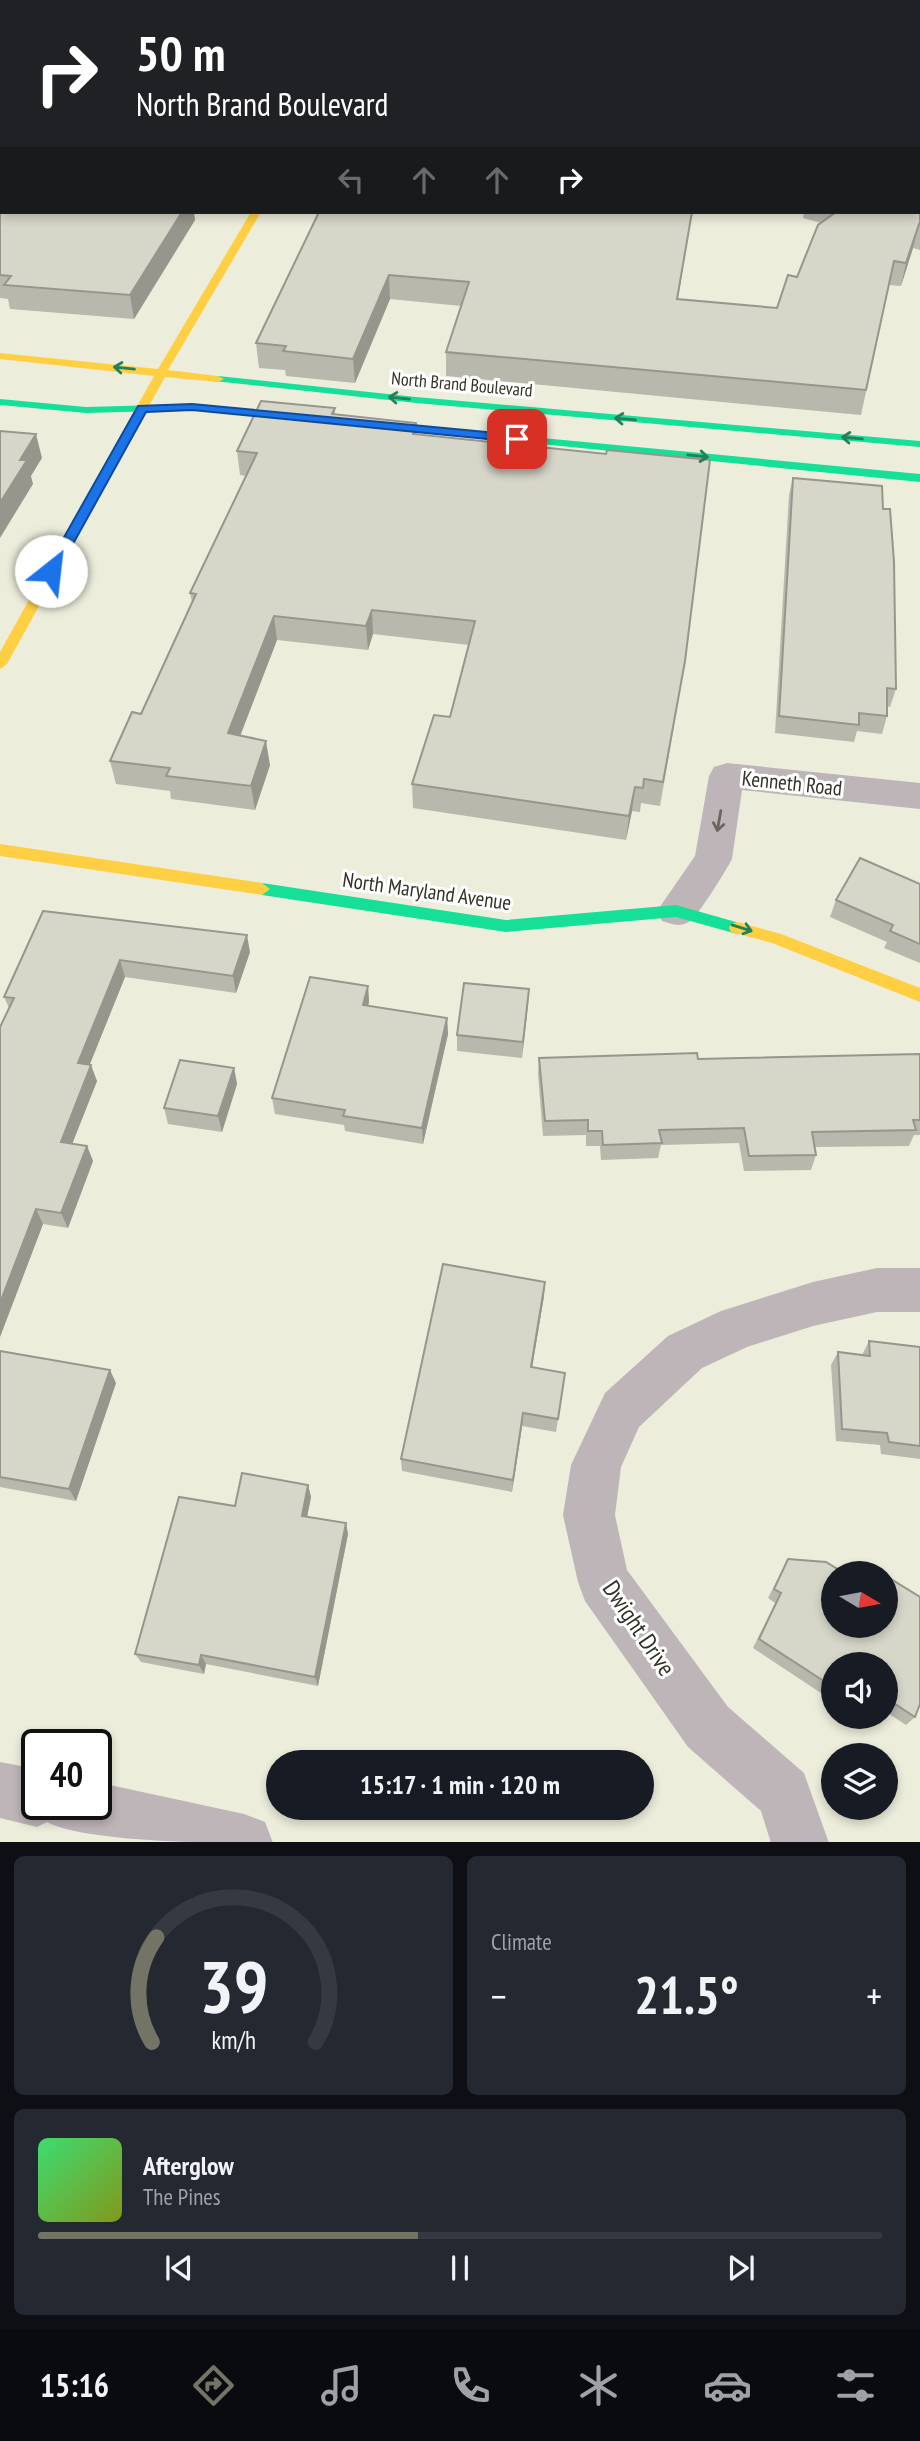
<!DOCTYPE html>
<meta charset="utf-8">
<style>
:root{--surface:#171b24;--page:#242831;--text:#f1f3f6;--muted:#9ea1a6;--line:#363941;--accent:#737366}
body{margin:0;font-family:"PT Sans Narrow",sans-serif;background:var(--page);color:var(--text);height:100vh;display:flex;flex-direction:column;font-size:26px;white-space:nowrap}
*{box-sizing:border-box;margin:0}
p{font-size:23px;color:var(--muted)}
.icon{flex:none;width:38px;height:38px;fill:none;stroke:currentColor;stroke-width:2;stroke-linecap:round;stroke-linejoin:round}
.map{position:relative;height:1842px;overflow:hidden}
.side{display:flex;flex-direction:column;gap:14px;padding:14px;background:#0d0f14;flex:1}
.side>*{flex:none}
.hud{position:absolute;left:0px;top:0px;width:920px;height:214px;box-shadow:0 4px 10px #0003;background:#202124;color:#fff;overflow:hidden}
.needle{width:46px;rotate:100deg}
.fabs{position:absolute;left:821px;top:1561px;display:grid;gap:14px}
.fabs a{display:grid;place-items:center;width:77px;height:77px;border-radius:50%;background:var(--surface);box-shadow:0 4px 10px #0003;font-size:35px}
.speed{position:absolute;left:21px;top:1729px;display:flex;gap:14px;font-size:35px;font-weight:700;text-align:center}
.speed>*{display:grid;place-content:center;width:91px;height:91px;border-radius:50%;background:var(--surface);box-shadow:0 4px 10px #0003;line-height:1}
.speed .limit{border:4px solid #111;border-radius:10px;background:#fff;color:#111}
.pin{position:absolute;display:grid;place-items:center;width:60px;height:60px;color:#fff;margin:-30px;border-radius:14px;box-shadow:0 4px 10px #0006}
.me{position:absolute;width:77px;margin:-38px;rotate:29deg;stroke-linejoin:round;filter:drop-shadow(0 0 5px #0008)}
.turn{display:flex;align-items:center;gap:24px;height:147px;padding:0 21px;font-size:32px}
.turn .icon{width:91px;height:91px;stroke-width:2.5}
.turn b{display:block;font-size:49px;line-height:60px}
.lanes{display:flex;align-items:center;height:66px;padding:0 21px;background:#0003;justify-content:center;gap:35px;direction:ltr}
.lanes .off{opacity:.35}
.big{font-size:52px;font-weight:800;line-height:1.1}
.side .tile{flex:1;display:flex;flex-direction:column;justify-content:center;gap:10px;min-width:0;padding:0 24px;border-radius:10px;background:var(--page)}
.side .dial{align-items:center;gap:0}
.dial svg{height:182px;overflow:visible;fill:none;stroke:var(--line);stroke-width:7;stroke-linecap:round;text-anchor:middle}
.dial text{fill:var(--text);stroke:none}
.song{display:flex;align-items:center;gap:21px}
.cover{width:84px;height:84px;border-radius:10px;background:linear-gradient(135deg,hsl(140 70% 55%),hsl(70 70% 35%))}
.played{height:7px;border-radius:4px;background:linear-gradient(90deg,var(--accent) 45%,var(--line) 45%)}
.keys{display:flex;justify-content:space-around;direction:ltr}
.heat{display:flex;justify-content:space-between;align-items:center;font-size:38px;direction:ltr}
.side .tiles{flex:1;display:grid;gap:14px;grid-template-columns:1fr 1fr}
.tile:last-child{grid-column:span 2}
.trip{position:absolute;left:266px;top:1750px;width:388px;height:70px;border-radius:35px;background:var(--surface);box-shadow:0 4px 10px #0003;font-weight:800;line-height:70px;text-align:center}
.menu{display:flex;height:112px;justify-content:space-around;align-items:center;background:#090b0e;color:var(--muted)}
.menu .icon{width:49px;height:49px}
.menu .selected{color:var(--accent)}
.menu b{font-size:32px;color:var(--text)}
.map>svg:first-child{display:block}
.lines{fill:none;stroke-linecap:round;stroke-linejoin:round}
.street{fill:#bdb5b8;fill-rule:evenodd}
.fast{fill:#16e098;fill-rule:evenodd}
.slow{fill:#ffcf43;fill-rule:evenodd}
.wall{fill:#b8b8ad}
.shaded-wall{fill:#96968d}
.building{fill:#d6d6c9;stroke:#96968d;stroke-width:2}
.oneway{stroke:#258059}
.oneway2{stroke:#6a6660}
.route{fill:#1a73e8;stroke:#114b97;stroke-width:2}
.labels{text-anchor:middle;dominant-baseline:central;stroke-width:6;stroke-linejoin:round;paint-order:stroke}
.far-street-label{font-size:18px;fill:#323226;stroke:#fff}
.street-label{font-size:21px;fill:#323226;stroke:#fff}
.near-street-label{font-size:24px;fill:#323226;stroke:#fff}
</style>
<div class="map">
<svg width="920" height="1843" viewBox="0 0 920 1843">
<rect width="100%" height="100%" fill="#ededdc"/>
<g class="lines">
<!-- street -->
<path class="street" d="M666,0H684L685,2H665Z
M727,763L920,783V809L742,790L732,859C725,872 700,913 690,921C681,928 671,924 662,921L657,911L695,856L709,776L714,767Z
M877,1268H920V1312H877L813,1326L747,1347L702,1368L639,1427L621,1467L615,1515L627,1570L728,1707L804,1773L829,1843H771L761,1811L688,1747L585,1601L578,1582L563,1515L571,1465L605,1393L668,1336L721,1311L813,1282Z
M0,1762L37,1769V1804H96V1782L244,1814L265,1822L273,1843C220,1843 87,1843 47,1822L37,1827L0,1818Z"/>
<!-- fast -->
<path class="fast" d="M218,376L416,397L920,441V447L416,403L214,381V377Z
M0,399L86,407L193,404L305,415L311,418L305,421L193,410L86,413L0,405Z
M365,421L920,474V482L361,426L359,424Z
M262,883L506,920L676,905L743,924L745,928L743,932L737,934L676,917L506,932L262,895L254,889Z"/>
<!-- slow -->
<path class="slow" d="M251,212H261L168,370L218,376L224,379L218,382L165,377L7,664L0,669V652L154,376L0,359V353L158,369Z
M0,844L262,883L270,889L262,895L0,856Z
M737,922L781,934L920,988V1002L772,943L731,932L729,928L731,924Z"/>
</g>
<!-- wall -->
<path class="wall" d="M0,0H603V2H2L193,212L195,220L134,319L10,309L8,299L0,298Z
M920,0V250L913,248L901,286L889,285L861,415L446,376V352L461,306L390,299L355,383L286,376L285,370L259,368L256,343L319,212L678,299L777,308L797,277L821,223L803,218L804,212H919Z
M335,408V414L416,423L417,434L681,686L660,806L641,803L640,812L632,811L626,840L413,808L412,784L450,717L469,645L373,634L368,650L277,640L240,736L270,765L255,810L171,799L170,791L116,784L110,761L141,714L192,602L190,593L246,476L240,475L237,451Z
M793,478L896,689L890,707L887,706V716L882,734L857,731L854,742L775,733L789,495Z
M920,884V963L884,948L887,942L830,917L836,900Z
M43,911L250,952L236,993L125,977L89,1065L97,1081L72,1144L87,1146L93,1161L68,1228L43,1224L0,1337V1027L9,1008L4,997Z
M368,986L369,1002L368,1006L447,1018L448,1034L423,1144L345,1131L344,1125L275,1114L272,1098Z
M529,989L522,1058L457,1051V1035Z
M920,1054V1135H914L909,1146L815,1147L816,1155L811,1170L744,1171L739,1143L661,1145L658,1158L601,1160L600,1146H586V1135L543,1136L538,1074L539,1058L698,1059Z
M234,1068L237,1084L222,1132L168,1124L164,1108Z
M544,1296L532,1367L565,1373L556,1432L522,1426L512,1492L402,1471L401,1459Z
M869,1341L920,1347V1459L881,1454L880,1445L836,1441L831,1365L838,1352L862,1355Z
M0,1351L116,1383L76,1501L0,1487Z
M308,1485L311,1497L307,1517L346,1523L348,1534L318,1686L206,1664L204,1674L141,1662L135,1654L235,1506Z
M788,1559L826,1562L844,1573H833V1626H886V1576L920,1597V1704L915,1717L906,1725L886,1712V1664H833V1701L753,1648L775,1603L768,1598Z"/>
<!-- shaded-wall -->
<path class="shaded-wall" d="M182,212H194L195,220L134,319L130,295Z
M692,212L674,323L677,299Z
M919,224L913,248L901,286L906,263Z
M389,275L390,299L355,383L353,359Z
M416,423L417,446L413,434Z
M36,434L42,458L31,476L33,484L0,538V503L20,460Z
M372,610L373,634L368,650L366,626Z
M274,616L277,640L232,757L228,733Z
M266,741L270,765L255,810L251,786Z
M635,787L632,811L626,840L629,816Z
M247,935L250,952L236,993L233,976Z
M120,960L125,977L84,1079L78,1063Z
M368,986L369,1002L364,1021L363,1005Z
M529,989L528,1005L522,1058L523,1042Z
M447,1018L448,1034L423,1144L422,1128Z
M91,1065L97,1081L67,1157L61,1142Z
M234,1068L237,1084L222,1132L218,1116Z
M87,1146L93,1161L68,1228L61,1213Z
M36,1209L43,1224L0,1337V1303Z
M545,1282L544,1296L530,1380L531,1367Z
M110,1370L116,1383L76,1501L69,1489Z
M523,1413L522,1426L512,1492L513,1480Z
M308,1485L311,1497L305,1527L302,1516Z
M346,1523L348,1534L318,1686L315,1677Z
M201,1655L206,1664L204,1674L199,1665Z"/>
<!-- building -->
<path class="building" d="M0,0H317L316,2H2V212H182L130,295L4,285L11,276L0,275Z
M365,0H598V2H391Z
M743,0H920V225L919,224L906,263L894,261L866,390L446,352L469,282L389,275L353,359L283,351L286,346L256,343L319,212H692L677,299L777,308L788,275L797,277L818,225L836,212H919V2H743Z
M261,401L335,408L332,414L416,423L413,434L606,454L607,450L710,460L685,661L663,782L644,779L643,788L635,787L629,816L412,784L434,715L450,717L475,621L372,610L366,626L274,616L228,733L266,741L251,786L166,776L170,768L110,761L132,712L141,714L196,594L190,593L257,453L237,451Z
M0,431L36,434L20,460H27L0,503Z
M793,478L882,486L883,509H890L894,562L896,689L887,688V716L859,713V725L779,716Z
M860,858L920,884V944L890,931L893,925L836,900Z
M43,911L247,935L233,976L120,960L78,1063L91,1065L61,1142L87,1146L61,1213L36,1209L0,1303V1027L14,998L4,997Z
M310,977L368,986L363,1005L447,1018L422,1128L343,1116L345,1110L272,1098Z
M464,983L529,989L523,1042L457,1035Z
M697,1053L698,1059L920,1054V1120H913L916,1130L812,1132L816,1155L749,1156L744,1128L659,1130L662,1143L603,1145L602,1131H588V1120L545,1121L539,1058Z
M180,1060L234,1068L218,1116L164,1108Z
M443,1264L545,1282L531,1367L565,1373L558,1419L523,1413L513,1480L401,1459Z
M869,1341L920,1347V1446L889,1442L887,1433L842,1429L838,1352L870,1356Z
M0,1351L110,1370L69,1489L0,1477Z
M242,1473L308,1485L302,1516L346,1523L315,1677L201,1655L199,1665L135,1654L179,1497L235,1506Z
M788,1559L826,1562L844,1573H833V1626H886V1576L920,1597V1704L915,1717L886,1698V1664H833V1687L759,1639L781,1593L774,1589Z"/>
<!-- one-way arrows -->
<defs><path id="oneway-shaft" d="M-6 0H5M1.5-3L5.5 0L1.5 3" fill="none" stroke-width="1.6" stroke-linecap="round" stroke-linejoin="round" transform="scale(1.75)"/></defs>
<g class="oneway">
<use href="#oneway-shaft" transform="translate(124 368) rotate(-174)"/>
<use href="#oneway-shaft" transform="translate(399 398) rotate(-174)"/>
<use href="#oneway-shaft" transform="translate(625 419) rotate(-175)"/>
<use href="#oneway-shaft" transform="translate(852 438) rotate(-175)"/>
<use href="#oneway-shaft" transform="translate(698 456) rotate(6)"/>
<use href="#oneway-shaft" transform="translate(742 928) rotate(17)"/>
</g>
<use class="oneway2" href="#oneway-shaft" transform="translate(719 821) rotate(100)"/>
<!-- route -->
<path class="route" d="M192,404L517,435L523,439L517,442L192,410L146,412L58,571L47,574L45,571L138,406Z"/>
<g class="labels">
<!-- far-street labels -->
<g class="far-street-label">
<text transform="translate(462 384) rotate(5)">North Brand Boulevard</text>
</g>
<!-- street labels -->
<g class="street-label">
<text transform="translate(792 783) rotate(6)">Kenneth Road</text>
<text transform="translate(427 891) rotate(8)">North Maryland Avenue</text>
</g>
<!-- near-street labels -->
<g class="near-street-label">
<text transform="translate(639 1628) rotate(56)">Dwight Drive</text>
</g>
</g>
</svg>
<div class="fabs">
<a><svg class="needle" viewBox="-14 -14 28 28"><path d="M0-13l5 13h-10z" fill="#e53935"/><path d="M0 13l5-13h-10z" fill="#9ea1a6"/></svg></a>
<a><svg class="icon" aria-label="sound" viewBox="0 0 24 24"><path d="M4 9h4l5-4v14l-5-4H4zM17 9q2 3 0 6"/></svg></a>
<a><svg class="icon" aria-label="layers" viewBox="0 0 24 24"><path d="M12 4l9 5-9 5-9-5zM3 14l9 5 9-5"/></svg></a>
</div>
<div class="speed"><div class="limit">40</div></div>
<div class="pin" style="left:517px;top:439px;background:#d93025"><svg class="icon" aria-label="arrive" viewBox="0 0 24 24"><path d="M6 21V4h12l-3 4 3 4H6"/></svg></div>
<svg class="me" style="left:51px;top:571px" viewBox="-20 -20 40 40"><circle r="19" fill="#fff"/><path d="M0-13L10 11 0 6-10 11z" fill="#1a73e8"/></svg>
<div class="trip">15:17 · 1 min · 120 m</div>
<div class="hud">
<div class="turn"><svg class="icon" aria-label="right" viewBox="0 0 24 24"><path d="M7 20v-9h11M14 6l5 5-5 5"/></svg><div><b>50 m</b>North Brand Boulevard</div></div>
<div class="lanes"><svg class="icon off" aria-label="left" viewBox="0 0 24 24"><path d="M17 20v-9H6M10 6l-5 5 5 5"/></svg><svg class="icon off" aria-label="ahead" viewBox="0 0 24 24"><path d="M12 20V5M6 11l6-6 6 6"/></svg><svg class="icon off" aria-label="ahead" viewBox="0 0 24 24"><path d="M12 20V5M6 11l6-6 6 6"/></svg><svg class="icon" aria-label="right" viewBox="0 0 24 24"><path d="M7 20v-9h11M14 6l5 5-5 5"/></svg></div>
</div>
</div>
<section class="side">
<div class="tiles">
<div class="tile dial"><svg viewBox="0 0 100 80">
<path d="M14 69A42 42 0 1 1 86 69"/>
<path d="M14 69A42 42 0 0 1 16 23" stroke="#737366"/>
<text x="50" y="56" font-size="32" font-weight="700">39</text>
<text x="50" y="72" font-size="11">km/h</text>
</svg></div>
<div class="tile"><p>Climate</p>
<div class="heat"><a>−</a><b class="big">21.5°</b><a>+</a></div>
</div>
<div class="tile">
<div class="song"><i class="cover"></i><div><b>Afterglow</b><p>The Pines</p></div></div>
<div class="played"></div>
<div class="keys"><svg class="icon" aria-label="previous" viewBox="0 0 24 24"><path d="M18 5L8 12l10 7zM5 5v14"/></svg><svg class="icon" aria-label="pause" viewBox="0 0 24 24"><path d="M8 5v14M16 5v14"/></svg><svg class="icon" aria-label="next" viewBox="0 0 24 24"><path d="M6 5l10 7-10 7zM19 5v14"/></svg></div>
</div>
</div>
</section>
<nav class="menu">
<b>15:16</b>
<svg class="icon selected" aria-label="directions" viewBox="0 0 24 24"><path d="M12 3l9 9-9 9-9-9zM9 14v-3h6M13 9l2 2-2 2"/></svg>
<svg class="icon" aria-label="music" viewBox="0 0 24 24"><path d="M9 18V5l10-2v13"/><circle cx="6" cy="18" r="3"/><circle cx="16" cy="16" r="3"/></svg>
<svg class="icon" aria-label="phone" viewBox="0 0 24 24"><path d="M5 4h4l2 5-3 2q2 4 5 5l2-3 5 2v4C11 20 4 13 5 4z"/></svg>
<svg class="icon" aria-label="climate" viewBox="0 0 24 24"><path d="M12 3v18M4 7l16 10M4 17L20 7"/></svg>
<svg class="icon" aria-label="car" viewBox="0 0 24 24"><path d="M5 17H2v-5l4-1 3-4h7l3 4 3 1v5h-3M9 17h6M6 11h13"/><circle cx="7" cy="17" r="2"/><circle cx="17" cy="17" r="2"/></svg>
<svg class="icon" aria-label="filters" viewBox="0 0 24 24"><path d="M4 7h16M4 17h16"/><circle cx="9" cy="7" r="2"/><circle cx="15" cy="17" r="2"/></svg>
</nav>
